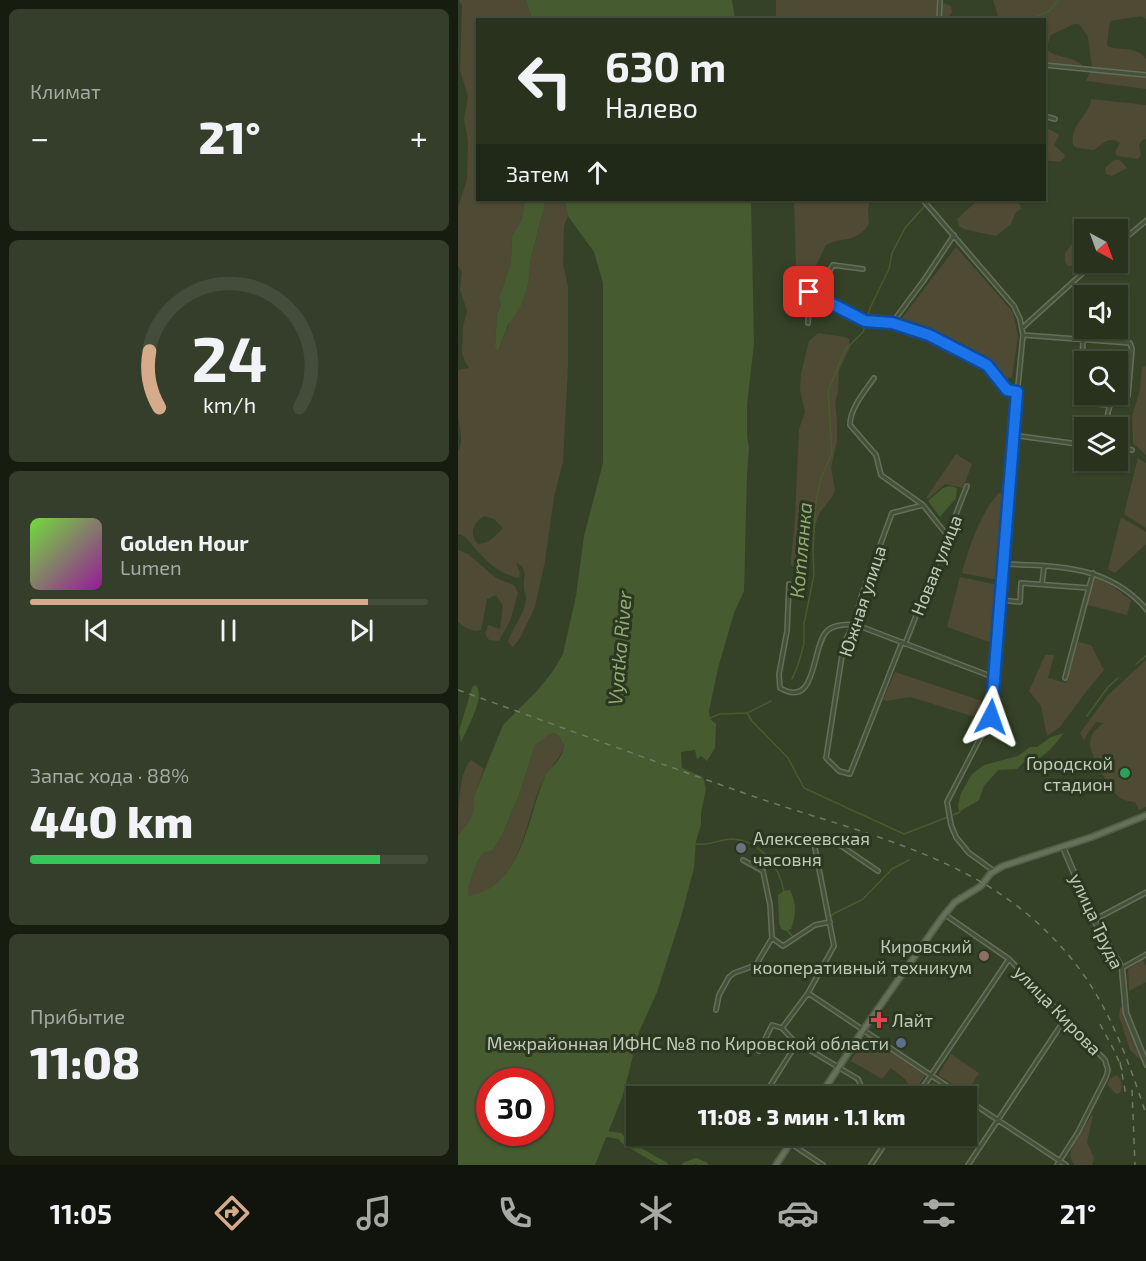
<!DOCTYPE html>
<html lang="ru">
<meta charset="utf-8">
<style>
:root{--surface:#28321d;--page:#343e2a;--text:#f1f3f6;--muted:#a5aaa4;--line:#444d3b;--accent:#d6ab8b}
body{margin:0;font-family:"Exo 2",sans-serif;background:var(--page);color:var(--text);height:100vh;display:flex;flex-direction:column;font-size:22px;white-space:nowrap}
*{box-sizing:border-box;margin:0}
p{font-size:20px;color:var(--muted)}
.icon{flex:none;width:33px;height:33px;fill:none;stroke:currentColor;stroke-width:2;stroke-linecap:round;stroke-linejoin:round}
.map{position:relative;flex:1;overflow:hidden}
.side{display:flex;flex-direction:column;gap:9px;padding:9px;background:#161c10;width:458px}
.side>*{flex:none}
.guide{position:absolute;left:18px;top:18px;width:570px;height:183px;border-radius:0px;box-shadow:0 2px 4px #0004,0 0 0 2px var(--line);background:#28321d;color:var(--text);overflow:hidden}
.needle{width:39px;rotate:139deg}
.controls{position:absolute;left:616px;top:219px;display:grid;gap:12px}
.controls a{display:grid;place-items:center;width:54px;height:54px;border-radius:0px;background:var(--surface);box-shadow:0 2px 4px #0004,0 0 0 2px var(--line);font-size:30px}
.speed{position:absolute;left:18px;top:1068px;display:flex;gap:12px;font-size:30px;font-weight:700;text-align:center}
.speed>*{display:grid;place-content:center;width:78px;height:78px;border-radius:50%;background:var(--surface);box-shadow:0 2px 4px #0004,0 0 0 2px var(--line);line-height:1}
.speed .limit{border:9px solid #d22;background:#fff;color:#111}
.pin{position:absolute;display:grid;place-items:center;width:51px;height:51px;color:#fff;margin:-26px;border-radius:12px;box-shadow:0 3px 9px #0006}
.me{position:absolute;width:66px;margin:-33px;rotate:4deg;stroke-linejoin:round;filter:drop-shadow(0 0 4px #0008)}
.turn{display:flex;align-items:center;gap:21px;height:126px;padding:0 30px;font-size:27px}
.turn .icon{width:78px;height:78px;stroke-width:2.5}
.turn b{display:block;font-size:42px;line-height:51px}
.then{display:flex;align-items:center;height:57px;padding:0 30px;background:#0003;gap:12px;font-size:22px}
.big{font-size:45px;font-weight:800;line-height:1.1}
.side .tile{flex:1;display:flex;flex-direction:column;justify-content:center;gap:9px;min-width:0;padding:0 21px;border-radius:9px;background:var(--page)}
.side .dial{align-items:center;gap:0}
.dial svg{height:156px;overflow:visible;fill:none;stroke:var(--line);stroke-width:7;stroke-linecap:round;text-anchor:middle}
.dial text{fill:var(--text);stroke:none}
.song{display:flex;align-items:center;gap:18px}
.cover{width:72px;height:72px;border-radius:9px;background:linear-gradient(135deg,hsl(100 70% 55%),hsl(300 70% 35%))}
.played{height:6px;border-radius:3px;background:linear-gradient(90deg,var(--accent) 85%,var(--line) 85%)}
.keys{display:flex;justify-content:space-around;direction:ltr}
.heat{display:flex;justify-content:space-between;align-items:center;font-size:33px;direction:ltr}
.charge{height:9px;border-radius:4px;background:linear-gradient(90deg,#34c759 88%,var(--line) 0)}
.trip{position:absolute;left:168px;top:1086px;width:351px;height:60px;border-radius:0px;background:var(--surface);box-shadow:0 2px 4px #0004,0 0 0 2px var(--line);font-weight:800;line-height:60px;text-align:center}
.dock{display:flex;height:96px;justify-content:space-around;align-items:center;background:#10140c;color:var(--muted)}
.dock .icon{width:42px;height:42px}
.dock .on{color:var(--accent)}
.dock b{font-size:27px;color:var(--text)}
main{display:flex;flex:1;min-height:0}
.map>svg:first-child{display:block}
.green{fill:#4f4a33;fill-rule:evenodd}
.water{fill:#465c30;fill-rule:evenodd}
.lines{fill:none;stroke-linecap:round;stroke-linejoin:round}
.stream{stroke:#465c30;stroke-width:1.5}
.river{stroke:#465c30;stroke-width:6}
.minor-casing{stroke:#646f59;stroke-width:6}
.tertiary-casing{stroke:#646f59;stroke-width:7}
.primary-casing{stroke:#525e48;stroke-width:8}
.minor{stroke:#46513b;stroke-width:3}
.tertiary{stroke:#46513b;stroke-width:4}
.primary{stroke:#667159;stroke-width:4.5}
.rail{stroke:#6e7b61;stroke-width:1.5;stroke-dasharray:6 6;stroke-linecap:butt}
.route-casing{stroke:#114b97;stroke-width:15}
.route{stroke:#1a73e8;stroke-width:10}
.leisure-dot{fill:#2e9e5b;stroke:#2b3720;stroke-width:2}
.worship-dot{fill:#6b7280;stroke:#2b3720;stroke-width:2}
.education-dot{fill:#8d6e63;stroke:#2b3720;stroke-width:2}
.health-dot{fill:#e0444e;stroke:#2b3720;stroke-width:2}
.service-dot{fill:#5c6f8a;stroke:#2b3720;stroke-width:2}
.labels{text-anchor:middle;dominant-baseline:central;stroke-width:6;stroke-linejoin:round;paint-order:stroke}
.street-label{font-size:18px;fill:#c1cbb8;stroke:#2b3720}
.poi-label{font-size:18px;fill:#c1cbb8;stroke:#2b3720;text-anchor:end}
.water-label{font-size:20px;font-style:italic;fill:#8faa72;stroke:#2b3720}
</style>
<main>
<section class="side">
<div class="tile"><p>Климат</p>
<div class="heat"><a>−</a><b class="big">21°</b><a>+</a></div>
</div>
<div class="tile dial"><svg viewBox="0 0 100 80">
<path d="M14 69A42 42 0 1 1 86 69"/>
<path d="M14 69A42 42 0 0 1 9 40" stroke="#d6ab8b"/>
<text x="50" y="56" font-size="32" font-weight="700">24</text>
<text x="50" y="72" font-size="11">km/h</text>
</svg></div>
<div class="tile">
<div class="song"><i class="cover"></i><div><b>Golden Hour</b><p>Lumen</p></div></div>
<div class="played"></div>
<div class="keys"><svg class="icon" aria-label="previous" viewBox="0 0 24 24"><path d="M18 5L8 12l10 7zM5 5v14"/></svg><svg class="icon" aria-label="pause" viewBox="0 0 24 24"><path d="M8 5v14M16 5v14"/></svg><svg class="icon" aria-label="next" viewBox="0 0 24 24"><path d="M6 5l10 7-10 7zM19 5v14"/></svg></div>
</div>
<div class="tile"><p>Запас хода · 88%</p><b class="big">440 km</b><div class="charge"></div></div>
<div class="tile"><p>Прибытие</p><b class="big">11:08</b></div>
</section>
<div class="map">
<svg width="689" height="1165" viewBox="0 0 689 1165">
<rect width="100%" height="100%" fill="#354227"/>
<!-- green -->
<path class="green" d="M1,0H68L74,19L20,20V200H67L64,219L54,236L53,263L41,298L43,306L39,313L37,347L40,351L54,317L63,306L70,285L73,258L86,209L87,200H107L110,216L106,226L105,264L110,286V367L105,462L96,497L87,561L77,607L62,638L55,647L50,642C54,627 68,613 68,598C68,594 66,591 66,588C65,578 69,576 64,566L58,563L62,573L61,578C45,575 32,565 21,553C13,545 11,537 0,534V451C7,440 0,426 0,414C0,399 0,385 0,370L11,368L7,362L4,354L5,327L9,311L2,289L4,272L0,266V208L9,179L10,141L6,119L10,97L2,70L4,6ZM26,516L36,519L45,528C38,535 31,544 20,544C10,534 16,522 26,516Z
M318,0H482L483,2L493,6L494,12L489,20L318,19Z
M535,0H688V19L684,16L652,21L649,43L650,46C664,52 678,45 688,59V89L628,81L634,68L630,37L621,24H616L593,35L588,48C596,60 616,54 625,67L587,63L586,20L541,19Z
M633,99L688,105V139L684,140L681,145L683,155L680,159L659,156L657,152L662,143C651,135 645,144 636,150L619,148L615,145C612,122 632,116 633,99Z
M587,127L600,134L601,136L596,145L607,155L606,158L602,162L587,160Z
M656,160H662L669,168L654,176L648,174L647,168Z
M336,200H413L410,208L411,224C397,244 385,236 368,245L355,272L338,269Z
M520,200H561L563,209L558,212L553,224L538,236L506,229L501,226L499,219Z
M614,244L623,247L625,254L619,266H610L607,262V253Z
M498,247L555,312L560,336L554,377L548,380L531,363L473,330L441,322Z
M360,333L387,337L391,339L392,348L381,370L380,392L377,402L379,419V441L373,468L377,490L375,496L362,512L350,544L349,559L351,563L341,570L333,565V560L337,519L341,429L347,412L342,390L343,374L351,341Z
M688,366H689L688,455L675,443L674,416L682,390L684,367Z
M498,454L514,464L505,488L487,484L470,499L468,498Z
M680,458L688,463V528L666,514Z
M541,493H548L540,580L504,573C510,549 523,511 541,493Z
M663,517L688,532V544L657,573L650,569Z
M0,550L10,554L38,578L56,585L60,593L52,621L41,641L31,640L27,634L30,625L42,629L45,606L38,595L29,599L23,630C14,633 7,627 0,622Z
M502,577L540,585L534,643L489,627Z
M636,577L650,583L673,600L669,615L629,605Z
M620,642L633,645L646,670L624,697L602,727L589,736L583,706L571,691L587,655H596L590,678L608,683Z
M688,660V807L681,810L677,802C671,801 665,801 660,796C652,790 630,751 632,742C633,733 640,727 646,723L638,722L629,734L626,741L622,733L650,695Z
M437,672L530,703L527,720L452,697L429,701L425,700Z
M96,733L102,737L106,746C101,761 94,764 87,777C65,817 68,884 12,897L10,894V888L19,862L25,853L35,850L44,835L61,795L77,745L90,734Z
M13,760L26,769L16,796L15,812L12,821L0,836C0,814 0,773 13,760Z
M685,960L688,966V982L671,991L670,969Z
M662,1007L665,1008L677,1042L686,1059L685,1062L672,1050L661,1016Z
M408,1035L467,1075L456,1092L447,1079L433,1068L424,1079L393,1061Z
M493,1054L521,1073L508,1093L480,1075Z
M659,1075C664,1080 665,1087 662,1093L658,1094L649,1084L653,1078Z
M475,1082L496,1096H465Z
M633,1116H635L629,1142L636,1158L634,1165H616L612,1156L614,1147Z
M305,1136H330L323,1147Z"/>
<!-- water -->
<path class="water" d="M68,0H274L277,19H74Z
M67,200H87L86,208L73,258L70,285L63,306L50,325L40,351L37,347L39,313L43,306L41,298L53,263L54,236L64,219Z
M107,200H293L296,343L289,405V436L291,448L289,473L286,591L276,613L260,668L251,711L252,719L258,724L257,748L249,761L243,756L239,759L237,750L223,752L224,768L245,777L248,789L243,813V825L238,841L236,868L223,917L199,992L181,1032L165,1095L137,1165H0V836L12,820L15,812L16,796L45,725L79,691L95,671L105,654L118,596L126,536L145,463V283L136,252L110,216ZM96,733L102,737L106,746C105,750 104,755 101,759C97,766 90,769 87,777C69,817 65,886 12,896L10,894V888L19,862L25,853L35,850L44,835L61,795L77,745L90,735ZM32,1082H82V1132H32Z
M492,486L499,488L498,498L482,517L470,501L485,488Z
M18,685C28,698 8,729 3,743L1,731L13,691L15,686Z
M606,733L592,750L580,759L568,760L559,769L540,770L526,786L521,800L501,812L500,805L503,793L514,774L526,765L560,756L572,747H579L593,737Z
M332,890C339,904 338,914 333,929L328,931L323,929L321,923L320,895L326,891Z"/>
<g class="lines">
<!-- stream -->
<path class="stream" d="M569,20L590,12L601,0
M678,664L689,655
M334,679L340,665L346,644V624L356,575L355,549L358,500L363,478L374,453L370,391L387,350L405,332L412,308L431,269L434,253L447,228L472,200
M289,713L294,721L330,758L346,788L446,834L490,817
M629,716L650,687L660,678
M252,718L262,714L289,713L313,701
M495,815L502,812
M238,844C253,846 261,839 274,839C302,840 322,867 326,892
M360,923L371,919L375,914L405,899L434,869L451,860
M328,929L336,938
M342,933L355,925"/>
<!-- river -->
<path class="river" d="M142,1133L162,1136L167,1142L207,1165
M227,1165L238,1161L247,1165"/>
<!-- minor casing -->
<g class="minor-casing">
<path id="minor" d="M481,20L482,0
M586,65L689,75
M586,116L597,119
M465,200L556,306L562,319L565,335L553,456L533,717L489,802L493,825L498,837L511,853L536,871
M660,244L689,220
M338,289L354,293L407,321L434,323L471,335L529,365L549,390L559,392
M660,305L663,303
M350,323L351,306L375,265L405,269
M434,323L466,280L496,235
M564,328L637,262
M634,328L625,339L623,403L651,405
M565,335L672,343L674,349L670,396C648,402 651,406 648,428
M416,378C407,391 392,408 392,425L418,455L423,475L465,505
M555,435L627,445
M660,447L674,450
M545,564C600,566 651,565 689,610
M331,584L329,631L321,674L322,688C360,710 353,646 369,631C376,624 387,625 396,624L535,677
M584,584L586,567
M542,600L562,602L563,583L631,588L635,573
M444,642L392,774L381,771L368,758L385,649L387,641L396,624L403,597L434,513L465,505L489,535
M447,644L509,486
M607,678L631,588
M486,914L551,959L647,1060L650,1070L648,1077L620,1132L599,1165
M636,920L689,892
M314,938L325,946L357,925L372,922
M664,968L689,954
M350,993L504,1096
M258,1010L261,995L271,977L276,973L298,965L314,938L312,905L305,871L285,860
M324,1028L350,993L376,946L356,843L360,839L370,837L420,871
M324,1028L335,1040L400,1079L405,1091L402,1096
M301,1051L314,1025L324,1028
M323,1096L310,1089L339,1043
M459,1096L551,959
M508,1099L608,1165
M332,1143L365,1165
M413,1165L432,1136
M510,1165L607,1019"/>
</g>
<!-- tertiary casing -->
<g class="tertiary-casing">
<path id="tertiary" d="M605,847L636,920L664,968L668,1013L689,1065"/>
</g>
<!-- primary casing -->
<g class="primary-casing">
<path id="primary" d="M362,1096L405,1030L483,919L497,902L523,886L533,873L545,866L634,837L689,815
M318,1165L337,1136"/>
</g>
<!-- minor -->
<use href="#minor" class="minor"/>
<!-- tertiary -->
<use href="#tertiary" class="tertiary"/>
<!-- primary -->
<use href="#primary" class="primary"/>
<!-- rail -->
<path class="rail" d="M0,690C101,726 202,764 303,799C400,832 509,855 585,928C644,984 664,1042 689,1117
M642,1024L658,1054L664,1070
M662,1062L668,1096
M674,1090L677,1165"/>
</g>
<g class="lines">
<!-- route casing -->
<g class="route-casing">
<path id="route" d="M351,292L407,321L434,323L471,335L529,365L549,390L559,392L533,717"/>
</g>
<!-- route -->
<use href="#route" class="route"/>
</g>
<!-- markers -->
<circle class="leisure-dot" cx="667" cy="773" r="6"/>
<circle class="worship-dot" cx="283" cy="848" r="6"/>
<circle class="education-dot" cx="526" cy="956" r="6"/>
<path class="health-dot" d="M418 1011h6v6h6v6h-6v6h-6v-6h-6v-6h6z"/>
<circle class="service-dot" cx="443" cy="1043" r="6"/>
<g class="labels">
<!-- street labels -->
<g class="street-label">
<text transform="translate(478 565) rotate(-68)">Новая улица</text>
<text transform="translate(404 601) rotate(-72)">Южная улица</text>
<text transform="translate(639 921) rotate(65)">улица Труда</text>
<text transform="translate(600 1010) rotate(46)">улица Кирова</text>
</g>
<!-- poi labels -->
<g class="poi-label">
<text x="655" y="763">Городской<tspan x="655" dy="21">стадион</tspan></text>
<text x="295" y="838" text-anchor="start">Алексеевская<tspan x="295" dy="21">часовня</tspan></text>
<text x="514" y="946">Кировский<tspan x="514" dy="21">кооперативный техникум</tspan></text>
<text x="434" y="1020" text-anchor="start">Лайт</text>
<text x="431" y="1043">Межрайонная ИФНС №8 по Кировской области</text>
</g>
<!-- water labels -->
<g class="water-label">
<text transform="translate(342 550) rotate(-85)">Котлянка</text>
<text transform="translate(161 648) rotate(-85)">Vyatka River</text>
</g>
</g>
</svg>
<div class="controls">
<a><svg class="needle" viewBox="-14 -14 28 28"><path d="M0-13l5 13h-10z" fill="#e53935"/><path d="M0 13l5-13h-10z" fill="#a5aaa4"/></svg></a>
<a><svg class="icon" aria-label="sound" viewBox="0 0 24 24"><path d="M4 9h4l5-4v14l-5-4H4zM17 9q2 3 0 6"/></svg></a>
<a><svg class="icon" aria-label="search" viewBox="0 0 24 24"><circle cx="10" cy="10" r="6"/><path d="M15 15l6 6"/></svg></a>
<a><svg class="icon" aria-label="layers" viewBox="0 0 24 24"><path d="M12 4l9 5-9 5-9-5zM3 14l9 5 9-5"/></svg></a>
</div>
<div class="speed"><div class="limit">30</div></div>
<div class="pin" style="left:351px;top:292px;background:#d93025"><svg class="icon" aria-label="arrive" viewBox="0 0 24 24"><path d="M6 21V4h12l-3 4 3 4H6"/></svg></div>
<svg class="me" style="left:533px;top:717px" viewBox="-20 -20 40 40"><path d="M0-17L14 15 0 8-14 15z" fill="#1a73e8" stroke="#fff" stroke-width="4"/></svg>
<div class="trip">11:08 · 3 мин · 1.1 km</div>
<div class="guide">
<div class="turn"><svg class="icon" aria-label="left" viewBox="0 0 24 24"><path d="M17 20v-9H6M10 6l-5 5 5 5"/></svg><div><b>630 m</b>Налево</div></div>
<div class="then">Затем<svg class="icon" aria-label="ahead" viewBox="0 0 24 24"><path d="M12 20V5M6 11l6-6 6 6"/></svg></div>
</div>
</div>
</main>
<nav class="dock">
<b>11:05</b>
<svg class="icon on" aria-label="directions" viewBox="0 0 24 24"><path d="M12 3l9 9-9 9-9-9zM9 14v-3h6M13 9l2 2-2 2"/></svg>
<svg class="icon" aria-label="music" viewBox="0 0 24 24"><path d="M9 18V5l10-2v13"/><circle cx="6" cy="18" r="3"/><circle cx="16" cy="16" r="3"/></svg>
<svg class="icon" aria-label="phone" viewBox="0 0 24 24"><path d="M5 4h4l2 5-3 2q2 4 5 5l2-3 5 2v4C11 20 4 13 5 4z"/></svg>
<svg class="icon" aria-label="climate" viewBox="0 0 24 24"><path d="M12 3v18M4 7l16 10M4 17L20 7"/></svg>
<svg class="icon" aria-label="car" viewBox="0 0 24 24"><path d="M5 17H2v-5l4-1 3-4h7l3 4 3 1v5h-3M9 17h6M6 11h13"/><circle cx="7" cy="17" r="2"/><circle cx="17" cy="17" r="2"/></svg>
<svg class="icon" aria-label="filters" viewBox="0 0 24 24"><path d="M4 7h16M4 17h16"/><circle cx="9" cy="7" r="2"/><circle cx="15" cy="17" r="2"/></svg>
<b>21°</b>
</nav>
